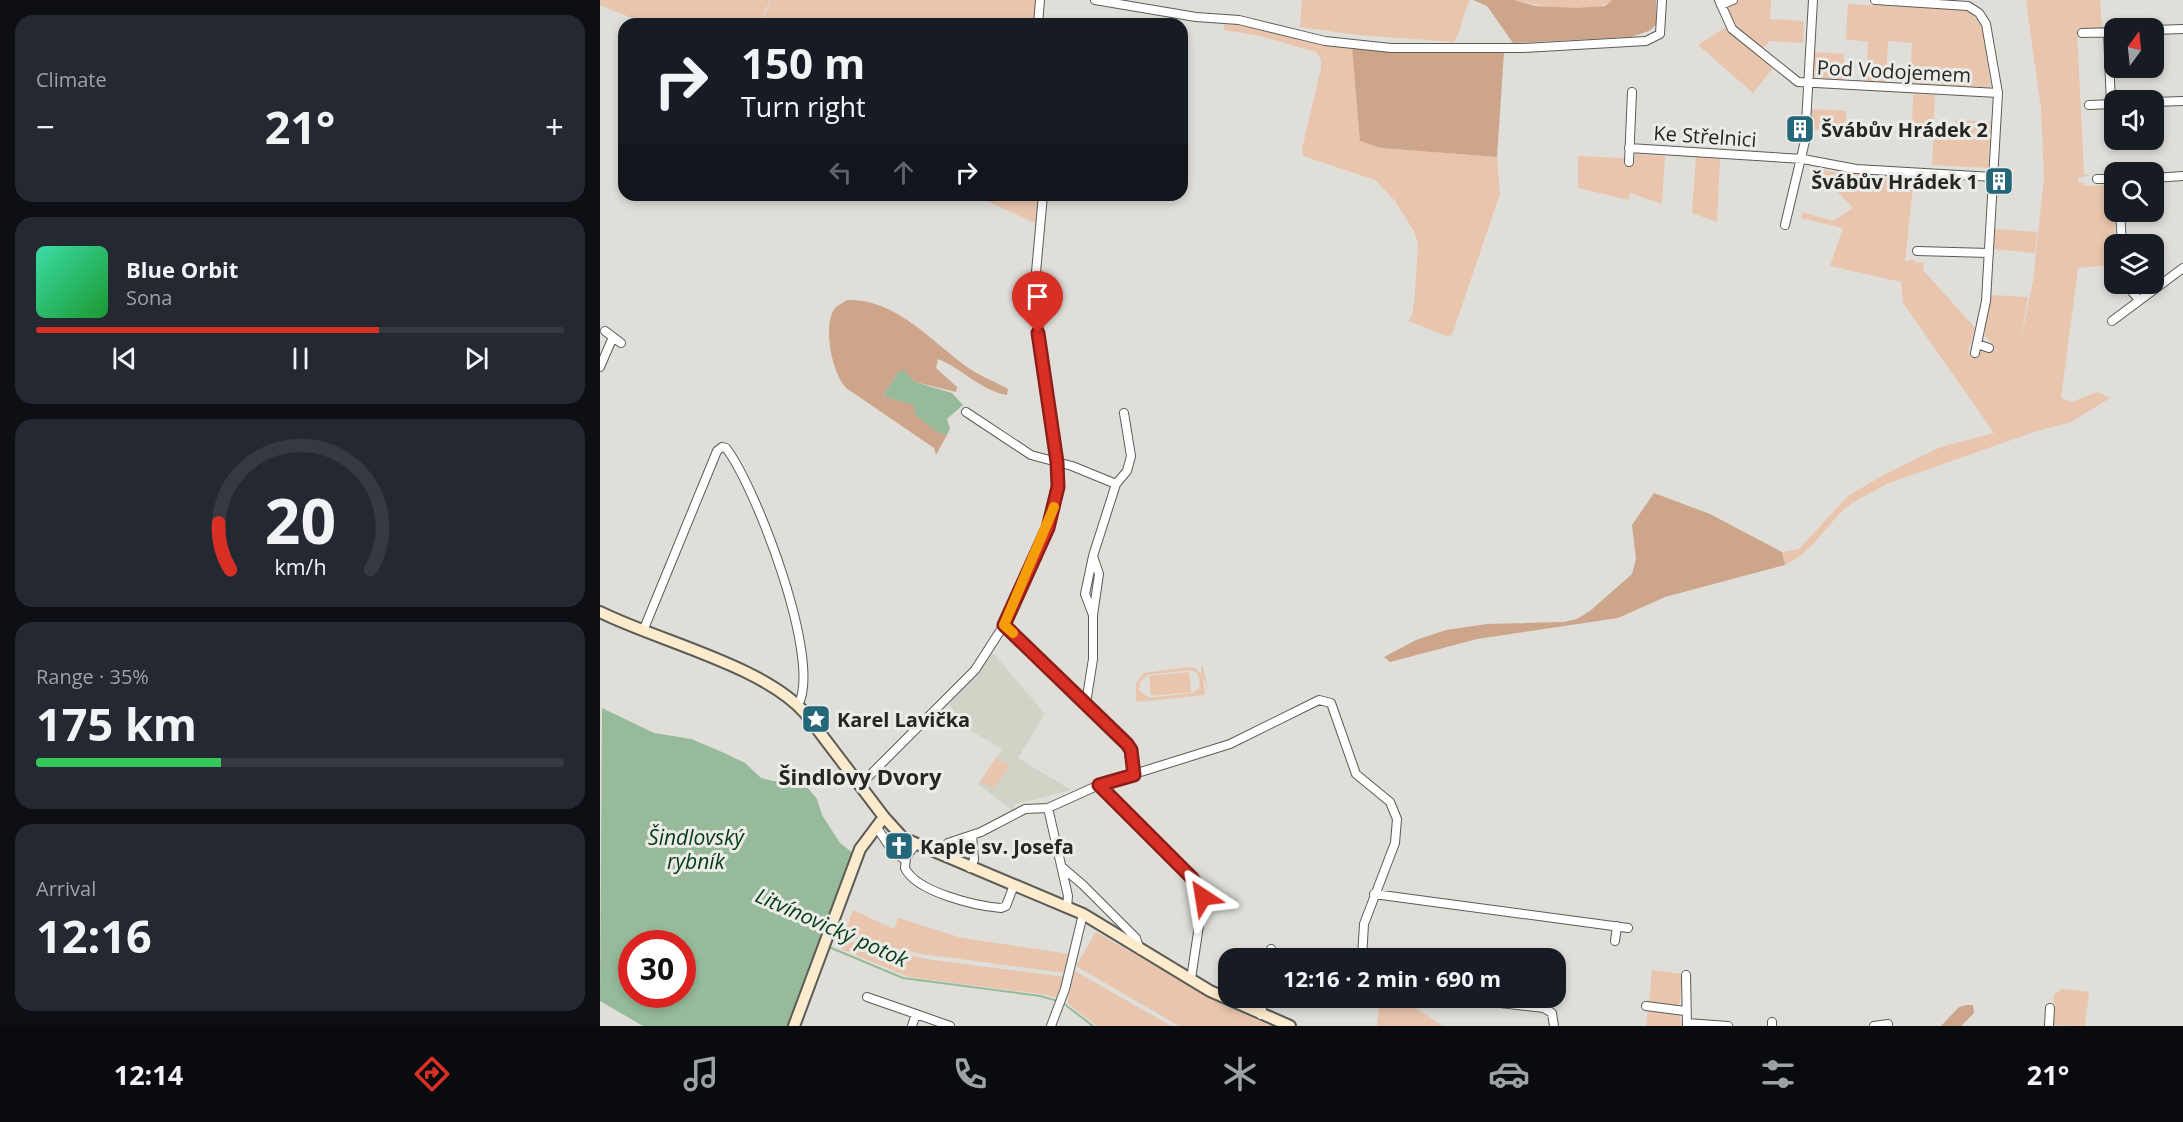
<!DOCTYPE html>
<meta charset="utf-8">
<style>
:root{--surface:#171b24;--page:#242831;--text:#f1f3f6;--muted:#9ea1a6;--line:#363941;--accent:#d93025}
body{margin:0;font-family:"Open Sans",sans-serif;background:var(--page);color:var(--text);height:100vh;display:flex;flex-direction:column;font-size:22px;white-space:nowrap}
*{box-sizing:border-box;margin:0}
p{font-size:20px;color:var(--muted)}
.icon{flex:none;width:33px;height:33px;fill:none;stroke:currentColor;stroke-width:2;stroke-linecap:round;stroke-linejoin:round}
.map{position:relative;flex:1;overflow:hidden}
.drawer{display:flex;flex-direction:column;gap:15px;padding:15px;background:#0d0f14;width:600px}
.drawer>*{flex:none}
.guide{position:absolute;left:18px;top:18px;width:570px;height:183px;border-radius:18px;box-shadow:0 3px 9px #0003;background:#171b24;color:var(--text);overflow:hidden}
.needle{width:39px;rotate:15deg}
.buttons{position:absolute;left:1504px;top:18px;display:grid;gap:12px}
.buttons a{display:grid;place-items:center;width:60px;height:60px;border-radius:12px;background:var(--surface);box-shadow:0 3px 9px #0003;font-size:30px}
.speed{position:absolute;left:18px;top:930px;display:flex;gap:12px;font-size:30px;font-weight:700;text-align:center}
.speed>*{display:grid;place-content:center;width:78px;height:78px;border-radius:50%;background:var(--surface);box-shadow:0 3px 9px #0003;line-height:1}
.speed .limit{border:9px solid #d22;background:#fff;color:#111}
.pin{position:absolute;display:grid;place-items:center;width:51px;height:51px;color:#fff;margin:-62px -26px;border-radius:50% 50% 50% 0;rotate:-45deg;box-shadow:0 0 6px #0007}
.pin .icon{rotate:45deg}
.me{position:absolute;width:66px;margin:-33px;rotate:327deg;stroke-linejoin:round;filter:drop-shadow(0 0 4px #0008)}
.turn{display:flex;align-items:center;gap:21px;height:126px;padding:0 24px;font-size:27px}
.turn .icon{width:78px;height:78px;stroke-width:2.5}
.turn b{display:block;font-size:42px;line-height:51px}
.lanes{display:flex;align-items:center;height:57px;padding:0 24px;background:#0003;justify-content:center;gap:30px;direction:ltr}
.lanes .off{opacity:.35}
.big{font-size:45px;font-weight:700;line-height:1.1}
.drawer .tile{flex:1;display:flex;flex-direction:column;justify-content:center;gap:9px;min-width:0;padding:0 21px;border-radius:18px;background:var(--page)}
.drawer .dial{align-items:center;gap:0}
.dial svg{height:156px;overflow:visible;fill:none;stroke:var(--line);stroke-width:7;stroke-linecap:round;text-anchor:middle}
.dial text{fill:var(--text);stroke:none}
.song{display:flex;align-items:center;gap:18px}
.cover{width:72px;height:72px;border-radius:9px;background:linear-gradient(135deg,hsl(160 70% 55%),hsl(130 70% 35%))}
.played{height:6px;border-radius:3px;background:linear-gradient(90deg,var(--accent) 65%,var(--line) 65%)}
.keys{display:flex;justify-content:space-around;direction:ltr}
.heat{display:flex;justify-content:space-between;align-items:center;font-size:33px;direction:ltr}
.charge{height:9px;border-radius:4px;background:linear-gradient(90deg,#34c759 35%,var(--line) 0)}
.trip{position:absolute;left:618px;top:948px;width:348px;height:60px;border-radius:18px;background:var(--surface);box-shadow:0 3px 9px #0003;font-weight:700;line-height:60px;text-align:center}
.menu{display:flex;height:96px;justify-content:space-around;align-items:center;background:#090b0e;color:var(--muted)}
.menu .icon{width:42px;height:42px}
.menu .active{color:var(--accent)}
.menu b{font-size:27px;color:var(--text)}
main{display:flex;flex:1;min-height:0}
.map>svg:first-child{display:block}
.built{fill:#d2d2c6}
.green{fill:#e9c5ad;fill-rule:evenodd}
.forest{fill:#cda58b}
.water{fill:#96ba9a;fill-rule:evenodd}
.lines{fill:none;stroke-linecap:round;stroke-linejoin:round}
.stream{stroke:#96ba9a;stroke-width:2}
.street-casing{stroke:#5c5c57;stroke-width:10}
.secondary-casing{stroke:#5c5c57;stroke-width:14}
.street{stroke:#fff;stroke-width:8}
.secondary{stroke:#fdebcd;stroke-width:10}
.route-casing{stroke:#8d1f18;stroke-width:15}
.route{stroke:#d93025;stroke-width:10}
.slow{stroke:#f59e0b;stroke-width:10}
.labels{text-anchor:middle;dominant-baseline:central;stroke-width:6;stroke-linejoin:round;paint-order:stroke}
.street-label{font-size:20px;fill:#262624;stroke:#ecebe7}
.poi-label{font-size:20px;font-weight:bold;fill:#262624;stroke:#ecebe7;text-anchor:start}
.water-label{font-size:21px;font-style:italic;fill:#003c13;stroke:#ecebe7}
.quarter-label{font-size:22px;font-weight:bold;fill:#262624;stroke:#ecebe7}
</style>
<main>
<section class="drawer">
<div class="tile"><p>Climate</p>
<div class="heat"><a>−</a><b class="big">21°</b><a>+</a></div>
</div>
<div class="tile">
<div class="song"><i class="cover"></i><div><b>Blue Orbit</b><p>Sona</p></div></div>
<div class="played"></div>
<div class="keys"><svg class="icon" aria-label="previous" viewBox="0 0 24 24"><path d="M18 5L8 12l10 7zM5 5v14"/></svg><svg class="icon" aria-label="pause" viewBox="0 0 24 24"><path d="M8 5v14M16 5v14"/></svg><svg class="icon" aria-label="next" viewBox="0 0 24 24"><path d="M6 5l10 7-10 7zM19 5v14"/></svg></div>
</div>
<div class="tile dial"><svg viewBox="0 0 100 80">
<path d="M14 69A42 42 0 1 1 86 69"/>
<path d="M14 69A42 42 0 0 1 8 45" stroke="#d93025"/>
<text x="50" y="56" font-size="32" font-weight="700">20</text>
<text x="50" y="72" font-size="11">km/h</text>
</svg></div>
<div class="tile"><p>Range · 35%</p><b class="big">175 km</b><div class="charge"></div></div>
<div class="tile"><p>Arrival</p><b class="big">12:16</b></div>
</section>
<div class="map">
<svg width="1583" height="1026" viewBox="0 0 1583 1026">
<rect width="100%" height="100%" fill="#dfded9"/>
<!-- built -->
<path class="built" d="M393,653L445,714L418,758L471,790L413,805V811L378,784L402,749L366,728L349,704Z"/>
<!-- green -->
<path class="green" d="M0,0H170L160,24H46L0,5Z
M171,0H437L435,24H161Z
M702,0H870C861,16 864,26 854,42L758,35L700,27Z
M914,0H1012C993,16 937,6 914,0Z
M1140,0H1171L1170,19L1204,21L1203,43L1170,41L1162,49L1134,27L1126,10L1127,4Z
M1426,0H1500L1502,28L1477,30L1484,174L1491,175L1478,178V182L1483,183L1484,186L1510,185L1514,189L1515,265L1478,268L1461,398L1472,402L1497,392L1510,398L1471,422L1434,432L1289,483C1276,490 1263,496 1251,504C1227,522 1214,552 1185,565L1182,552L1199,549L1248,496L1285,474L1341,447L1394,433L1303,303L1301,282L1230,266L1243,228L1201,218L1202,212L1233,221L1253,208L1219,172L1222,169L1236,173L1314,178L1305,262L1312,259L1316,263L1324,262L1323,270L1375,328L1368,353L1388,351L1389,344L1399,352L1384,335L1391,295L1428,297L1420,344L1433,281L1444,179L1441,109Z
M1248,4L1364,10L1372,14L1382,26L1391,87L1310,84L1312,43L1288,41L1286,82L1266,81L1268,42L1246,39Z
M624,23L646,25L752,47L781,148L897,157L900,194L852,335L847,336L808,321L812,316L815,294L818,243L814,231L795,201L775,180L703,156L702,149L721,68V59L716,52L660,36L624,30Z
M1126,27L1173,68L1153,93L1098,45Z
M1214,52L1244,54L1243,79L1214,77Z
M1313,94L1335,95L1333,129L1312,127Z
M1211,109L1246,111L1245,131L1210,129Z
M1356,120L1391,122L1388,168L1332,165L1334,129L1355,131Z
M1036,154L1065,156L1062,204L1030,193L1029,200L978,188V156L1024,158V165L1028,167L1033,165Z
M1096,157L1120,159L1117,222L1092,213Z
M374,195H439L435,223Z
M1394,229L1437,232L1435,253L1393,249Z
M601,666H603L609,694L603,675L605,695L536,702V683L544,673L588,667L595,668L602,674ZM590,670L597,673L600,680L599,688L592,693L549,698L539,690L540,682L548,675Z
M589,672L591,692L551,696L549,676Z
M396,758L409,766L393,789L381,781Z
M253,910L294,929L298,918L362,938L470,954L466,973L322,954L244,936Z
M496,932L625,1006L673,1026H579L476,966Z
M244,940L326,959L465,977L459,999L447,995L323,979L306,976L241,949Z
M1052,970L1082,974L1080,1002L1077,1006L1049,1002Z
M475,971L571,1026H497L467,1003Z
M1462,989L1489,992L1485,1026L1453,1025L1454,994Z
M780,998H799L843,1026H777Z
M1048,1010L1079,1014L1082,1026H1046Z"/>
<!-- forest -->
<path class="forest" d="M873,0H914L935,6L977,8L1005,6L1012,0H1056V25L1049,31L1031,37L913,43L887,6Z
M752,47L799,53L904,52L897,157L781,148L760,141Z
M247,300C295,298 330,340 367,367C379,376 395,381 408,389L407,395C380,390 363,369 338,359L336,368L357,387L356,392L315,382L304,371H299L283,396L315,405L338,432L347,435L336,455L334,448L246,388C232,373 222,325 235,308C238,305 243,303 247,300Z
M1054,493L1110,514L1182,552L1185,565L1065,597L1018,618L877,639L790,662L784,657L816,640L846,630L887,624L964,622L977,619L990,611L1032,574L1036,559L1032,525Z
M1367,1005H1373L1374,1013L1361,1026H1341L1359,1007Z"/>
<!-- water -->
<path class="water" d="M304,370L315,382L352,393L363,405L347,419L350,429L347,435L338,432L315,415L314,405L283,396L299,371Z
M2,708L54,733L91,739L122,752L145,763L161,778L173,781H193L207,787L217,799L222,815L240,843L253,853L190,1026H43L0,1001ZM32,944H82V994H32Z"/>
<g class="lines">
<!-- stream -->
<path class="stream" d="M229,947L303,978L440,996L458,1001
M463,1003L493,1026"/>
<!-- street casing -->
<g class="street-casing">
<path id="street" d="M495,0L596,17L639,20L725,41L791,48H922L1046,41L1060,34L1062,0
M1119,0L1132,29L1198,82L1398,93
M1275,0L1368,6L1379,13L1386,24L1398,93L1386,301L1375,353
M1121,5L1133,0
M438,24L440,0
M1554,30L1583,29
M1508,32L1511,104
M1482,33L1515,32
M1554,102L1583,101
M1489,105L1514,104
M1029,148L1203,159L1256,169L1393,177
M1029,162L1032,92
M1554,178L1583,176
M1497,179H1515
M1520,212L1522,244
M1185,225L1205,141L1213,0
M1317,251L1389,253
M1526,284L1539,300
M1512,321L1583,268
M5,331L21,343
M1377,344L1389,348
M0,367L13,337
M366,412L431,455L472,466L516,484
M493,615L485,594L493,556L516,484L527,471L531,456L524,413
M404,625L527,743L532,750L534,775
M43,631L117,451L122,447L126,448C156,487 223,662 198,705
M486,703L493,659V615L499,574L493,556
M260,785L375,670L404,625L452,515L458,474L434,294L443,195
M499,785L592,878L601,891L602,905L591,979
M448,808L468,896L467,907
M276,826L291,849L305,860
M348,843L381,832L425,809L448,808L499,785L630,744L719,700L731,703L756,774L790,802L797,819L795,843L764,924L762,958
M315,845L306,857L305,868C316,892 376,906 401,908L406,906L414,885
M462,867L483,885L536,938L540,950
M370,868L374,860L372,835
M774,894L1028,928
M1015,941L1017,926
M669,958L671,949
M1086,975L1087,1026
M267,997L316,1014
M856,998L944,1008L952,1013L954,1026
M1046,1006L1085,1011
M661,1015L663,998
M1087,1023L1128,1026
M312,1026L316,1014L350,1026
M451,1026L465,989L483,914
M1172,1026V1022
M1274,1026L1288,1024
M1449,1026L1450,1008"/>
</g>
<!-- secondary casing -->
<g class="secondary-casing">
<path id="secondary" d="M0,612C58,641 164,666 205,713L284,817L303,838L483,914L610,991L690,1026
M194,1026L260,849L284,817"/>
</g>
<!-- street -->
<use href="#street" class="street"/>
<!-- secondary -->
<use href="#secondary" class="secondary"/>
</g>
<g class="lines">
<!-- route casing -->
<g class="route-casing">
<path id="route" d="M438,333L457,462L458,487L448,528L404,625L527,744L531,750L534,775L499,785L592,878L603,897"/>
</g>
<!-- route -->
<use href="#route" class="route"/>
<!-- slow -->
<path class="slow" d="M413,633L404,625L454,507"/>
</g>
<!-- icons -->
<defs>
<g id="building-square" transform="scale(1.5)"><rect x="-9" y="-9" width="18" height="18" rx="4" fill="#236779" stroke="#ecebe7"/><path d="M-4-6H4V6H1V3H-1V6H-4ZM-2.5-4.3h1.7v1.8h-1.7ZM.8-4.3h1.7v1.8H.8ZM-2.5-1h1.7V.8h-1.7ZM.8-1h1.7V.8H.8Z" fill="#fff"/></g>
<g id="sight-square" transform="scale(1.5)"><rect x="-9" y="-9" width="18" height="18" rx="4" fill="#236779" stroke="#ecebe7"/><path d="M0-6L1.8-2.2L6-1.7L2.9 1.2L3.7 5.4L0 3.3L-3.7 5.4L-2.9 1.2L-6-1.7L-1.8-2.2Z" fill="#fff"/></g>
<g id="church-square" transform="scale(1.5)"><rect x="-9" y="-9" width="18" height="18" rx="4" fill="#236779" stroke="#ecebe7"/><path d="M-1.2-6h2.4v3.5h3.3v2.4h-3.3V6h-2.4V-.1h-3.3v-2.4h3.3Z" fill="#fff"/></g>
</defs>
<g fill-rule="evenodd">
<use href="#building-square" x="1200" y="129"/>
<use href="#building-square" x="1399" y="181"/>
<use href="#sight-square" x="216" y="719"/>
<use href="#church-square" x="299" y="846"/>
</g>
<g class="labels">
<!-- street labels -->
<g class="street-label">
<text transform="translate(1294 71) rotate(3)">Pod Vodojemem</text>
<text transform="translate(1105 136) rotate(4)">Ke Střelnici</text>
</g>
<!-- poi labels -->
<g class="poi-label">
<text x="1221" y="129">Švábův Hrádek 2</text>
<text x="1378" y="181" text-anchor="end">Švábův Hrádek 1</text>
<text x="237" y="719">Karel Lavička</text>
<text x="320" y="846">Kaple sv. Josefa</text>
</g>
<!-- water labels -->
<g class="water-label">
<text x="96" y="837">Šindlovský<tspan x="96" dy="24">rybník</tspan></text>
<text transform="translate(232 927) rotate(24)">Litvínovický potok</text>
</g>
<!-- quarter labels -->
<g class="quarter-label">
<text x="260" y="776">Šindlovy Dvory</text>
</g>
</g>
</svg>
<div class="buttons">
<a><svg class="needle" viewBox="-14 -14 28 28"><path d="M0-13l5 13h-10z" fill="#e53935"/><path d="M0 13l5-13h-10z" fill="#9ea1a6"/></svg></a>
<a><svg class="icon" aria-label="sound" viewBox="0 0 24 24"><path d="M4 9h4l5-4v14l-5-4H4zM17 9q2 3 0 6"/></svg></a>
<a><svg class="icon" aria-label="search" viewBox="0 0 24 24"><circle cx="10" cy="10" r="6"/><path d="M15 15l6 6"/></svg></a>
<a><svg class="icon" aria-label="layers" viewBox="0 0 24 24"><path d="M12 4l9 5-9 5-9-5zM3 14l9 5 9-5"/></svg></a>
</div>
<div class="speed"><div class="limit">30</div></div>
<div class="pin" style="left:438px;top:333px;background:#d93025"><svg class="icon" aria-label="arrive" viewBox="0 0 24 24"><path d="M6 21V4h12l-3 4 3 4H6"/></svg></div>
<svg class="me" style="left:603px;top:897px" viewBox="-20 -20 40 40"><path d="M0-17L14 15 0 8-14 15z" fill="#d93025" stroke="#fff" stroke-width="4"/></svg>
<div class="trip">12:16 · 2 min · 690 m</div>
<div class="guide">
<div class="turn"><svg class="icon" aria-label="right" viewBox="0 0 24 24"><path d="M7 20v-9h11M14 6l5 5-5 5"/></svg><div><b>150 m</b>Turn right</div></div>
<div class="lanes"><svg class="icon off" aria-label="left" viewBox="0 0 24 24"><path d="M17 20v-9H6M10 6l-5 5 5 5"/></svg><svg class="icon off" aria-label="ahead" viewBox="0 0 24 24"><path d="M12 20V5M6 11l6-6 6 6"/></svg><svg class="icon" aria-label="right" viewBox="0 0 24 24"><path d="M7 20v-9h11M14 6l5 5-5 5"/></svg></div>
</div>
</div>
</main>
<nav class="menu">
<b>12:14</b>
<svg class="icon active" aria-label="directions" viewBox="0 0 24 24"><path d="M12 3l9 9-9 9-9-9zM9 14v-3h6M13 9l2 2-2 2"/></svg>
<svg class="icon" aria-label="music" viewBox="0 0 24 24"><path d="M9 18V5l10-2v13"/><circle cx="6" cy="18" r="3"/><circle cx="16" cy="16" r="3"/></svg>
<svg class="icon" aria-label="phone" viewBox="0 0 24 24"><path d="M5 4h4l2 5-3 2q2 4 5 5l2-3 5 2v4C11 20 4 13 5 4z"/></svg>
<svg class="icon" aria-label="climate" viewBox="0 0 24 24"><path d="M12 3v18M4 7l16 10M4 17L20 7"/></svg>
<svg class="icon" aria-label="car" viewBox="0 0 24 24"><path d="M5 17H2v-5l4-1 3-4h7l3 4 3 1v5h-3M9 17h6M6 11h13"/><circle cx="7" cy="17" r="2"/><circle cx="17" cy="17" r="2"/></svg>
<svg class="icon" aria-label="filters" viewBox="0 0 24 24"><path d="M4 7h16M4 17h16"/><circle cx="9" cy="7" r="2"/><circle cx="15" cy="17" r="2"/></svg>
<b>21°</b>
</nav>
